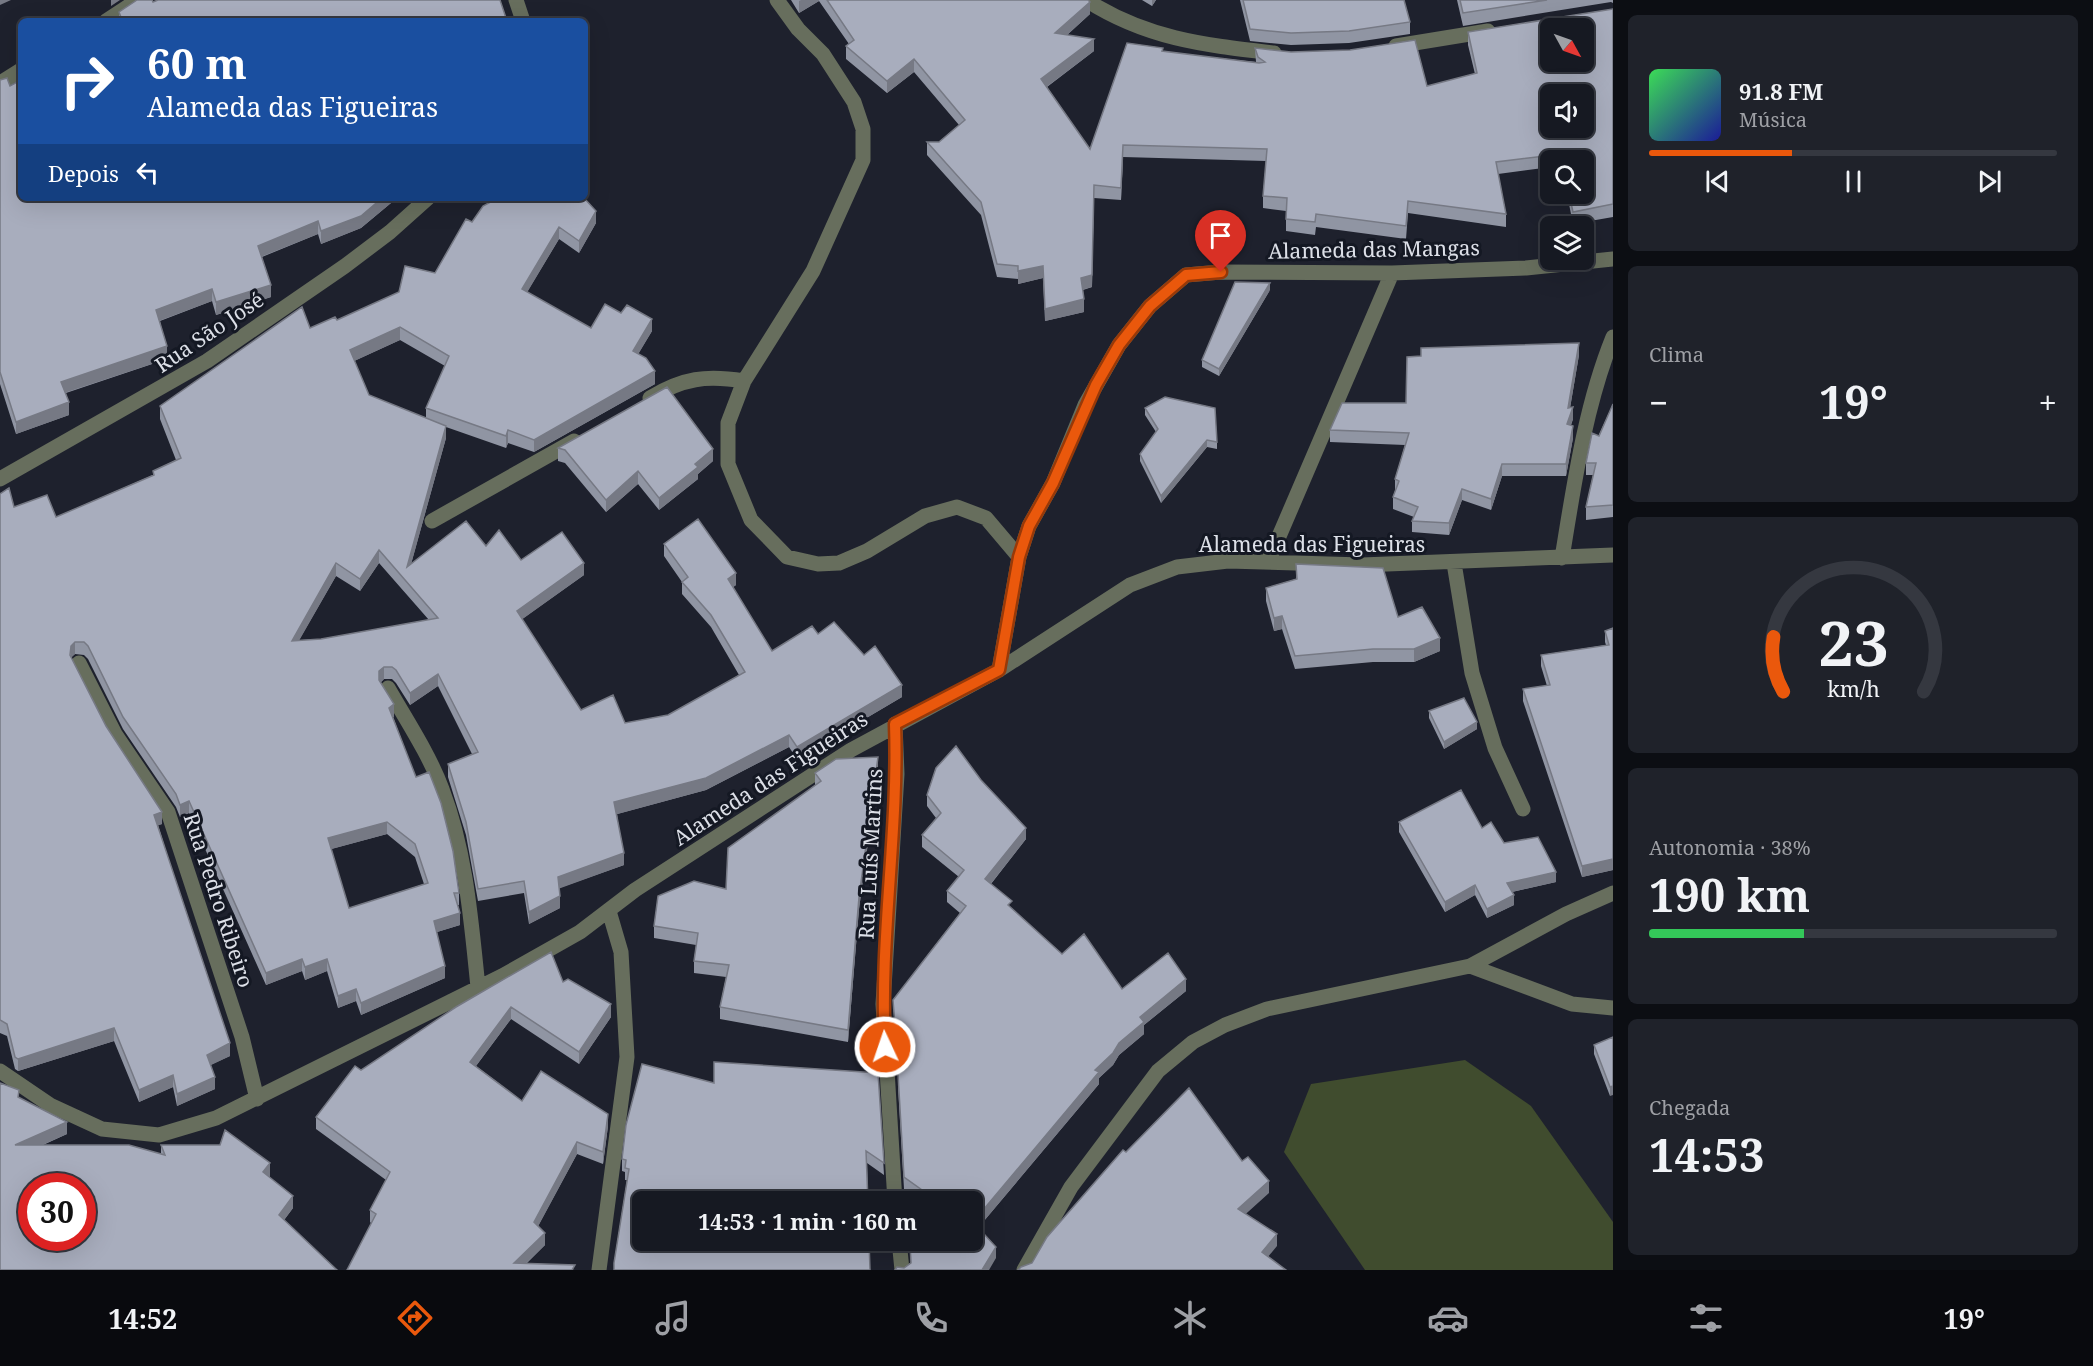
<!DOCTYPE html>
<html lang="pt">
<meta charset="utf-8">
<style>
:root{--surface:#161922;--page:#1f222a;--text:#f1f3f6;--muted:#9ea0a5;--line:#353840;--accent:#ea580c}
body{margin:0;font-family:"Noto Serif",serif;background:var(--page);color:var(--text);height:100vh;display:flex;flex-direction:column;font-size:22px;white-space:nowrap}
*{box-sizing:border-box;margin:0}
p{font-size:20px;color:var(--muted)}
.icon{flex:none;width:33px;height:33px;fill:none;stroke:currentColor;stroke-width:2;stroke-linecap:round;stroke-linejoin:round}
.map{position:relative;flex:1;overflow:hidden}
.panel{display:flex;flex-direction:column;gap:15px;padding:15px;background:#0c0e13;width:480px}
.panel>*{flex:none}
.guide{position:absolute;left:18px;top:18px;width:570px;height:183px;border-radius:9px;box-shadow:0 6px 24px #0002,0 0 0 2px var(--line);background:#1a4fa0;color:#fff;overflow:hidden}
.needle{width:39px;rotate:130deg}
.tools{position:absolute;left:1540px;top:18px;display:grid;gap:12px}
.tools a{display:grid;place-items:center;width:54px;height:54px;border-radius:9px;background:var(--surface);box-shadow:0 6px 24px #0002,0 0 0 2px var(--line);font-size:30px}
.speed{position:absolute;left:18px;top:1173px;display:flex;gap:12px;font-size:30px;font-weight:700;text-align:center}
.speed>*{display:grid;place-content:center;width:78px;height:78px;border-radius:50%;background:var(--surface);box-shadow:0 6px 24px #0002,0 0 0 2px var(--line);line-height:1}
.speed .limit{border:9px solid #d22;background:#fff;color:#111}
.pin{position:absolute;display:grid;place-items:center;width:51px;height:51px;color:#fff;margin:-62px -26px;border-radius:50% 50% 50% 0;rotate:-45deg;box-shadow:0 0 6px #0007}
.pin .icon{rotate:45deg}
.me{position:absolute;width:66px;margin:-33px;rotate:357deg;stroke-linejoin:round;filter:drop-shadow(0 0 4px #0008)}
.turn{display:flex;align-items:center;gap:21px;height:126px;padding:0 30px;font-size:27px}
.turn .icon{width:78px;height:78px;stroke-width:2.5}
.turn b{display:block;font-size:42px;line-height:51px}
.then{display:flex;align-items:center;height:57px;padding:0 30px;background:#0003;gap:12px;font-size:22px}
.big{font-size:45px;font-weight:700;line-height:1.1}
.panel .tile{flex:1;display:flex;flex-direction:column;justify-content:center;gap:9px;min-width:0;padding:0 21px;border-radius:9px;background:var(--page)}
.panel .dial{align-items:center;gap:0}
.dial svg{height:156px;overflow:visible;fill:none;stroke:var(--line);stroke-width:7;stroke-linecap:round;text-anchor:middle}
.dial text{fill:var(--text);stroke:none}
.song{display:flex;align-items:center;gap:18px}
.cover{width:72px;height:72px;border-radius:9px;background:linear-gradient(135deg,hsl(130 70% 55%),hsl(240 70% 35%))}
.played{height:6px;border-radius:3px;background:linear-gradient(90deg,var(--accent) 35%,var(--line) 35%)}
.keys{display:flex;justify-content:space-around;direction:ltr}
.heat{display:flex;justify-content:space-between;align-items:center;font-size:33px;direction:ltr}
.charge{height:9px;border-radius:4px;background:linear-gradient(90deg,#34c759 38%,var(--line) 0)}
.trip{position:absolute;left:632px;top:1191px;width:351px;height:60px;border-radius:9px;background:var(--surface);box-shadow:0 6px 24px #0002,0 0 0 2px var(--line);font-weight:700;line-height:60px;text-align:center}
.dock{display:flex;height:96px;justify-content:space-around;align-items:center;background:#090a0e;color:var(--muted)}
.dock .icon{width:42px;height:42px}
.dock .current{color:var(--accent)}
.dock b{font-size:27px;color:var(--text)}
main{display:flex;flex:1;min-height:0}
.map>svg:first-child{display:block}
.green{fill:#404c2e}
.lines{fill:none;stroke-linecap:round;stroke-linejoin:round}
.minor{stroke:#676e5d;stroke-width:15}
.wall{fill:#9095a3;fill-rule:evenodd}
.shaded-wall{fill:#767984}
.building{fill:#a8adbd;stroke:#767984;stroke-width:1.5;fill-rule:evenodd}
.route-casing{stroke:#983908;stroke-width:15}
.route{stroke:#ea580c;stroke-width:10}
.labels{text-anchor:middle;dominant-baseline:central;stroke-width:6;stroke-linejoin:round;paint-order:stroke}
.street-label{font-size:21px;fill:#dde0e8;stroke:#141823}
</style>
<main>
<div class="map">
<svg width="1613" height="1270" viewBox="0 0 1613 1270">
<rect width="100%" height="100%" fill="#1e212d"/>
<!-- green -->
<path class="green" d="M1465,1060L1531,1106L1613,1222V1270H1365L1284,1152L1311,1084Z"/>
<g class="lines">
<!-- minor -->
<path class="minor" d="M516,0L523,21
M777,0L798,29L823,54L854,102L863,129V160L813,271L744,381L728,423V464L751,520L787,557L818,564L839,563L867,551L925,516L957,507L986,518L1019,557
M1086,0C1147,39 1204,45 1274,53
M106,21L138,0
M1396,46L1488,31
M0,83L21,70
M650,398C683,378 706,375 744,381
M0,479L207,361L345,266L390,232L428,198
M432,521L574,441
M1562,558C1574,485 1585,406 1613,337
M1268,562L1392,273
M1454,563L1472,673L1495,748L1523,809
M79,663L115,734L168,812L242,1037L257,1099
M999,670L1019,557L1029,526L1053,483L1085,405L1119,345L1150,306L1186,275L1221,272L1392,273L1526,268L1613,259
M388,688C407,721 429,754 442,789C466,852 471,920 478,987
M1470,966L1566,914L1613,893
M0,1071L50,1105L102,1129L159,1135L216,1118L502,976L580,932L635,890L851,750L999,670L1130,585L1177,567L1228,561L1362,565L1613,555
M895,1202L883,1004L897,774L895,724
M899,1240L902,1270
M599,1270L627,1057L621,952L609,911
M1024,1270L1071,1187L1158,1071L1193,1042L1225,1025L1267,1009L1470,966L1572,1004L1613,1008"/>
</g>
<!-- wall -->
<path class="wall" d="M791,0H1088L1090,14L1067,35L1094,51L1047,87L1090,149L1163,52L1256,62L1255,48L1427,86L1475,74L1468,45V32L1613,9V217L1573,224L1567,194H1584V160H1551V167L1498,174L1506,214V227L1408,213L1406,239L1316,227L1315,235L1286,231V211L1263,208V196L1266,161L1123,157L1121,200L1094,198L1092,287L1083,290L1084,312L1045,321L1043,278L1018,284V279L997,277L981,215L927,155V142H939L959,125L914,72L887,93L846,59V46L849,44L819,1L799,13Z
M1142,0H1156L1152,6Z
M1240,0H1404L1410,22V34L1349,43L1291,45L1250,41Z
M1457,0H1613V3L1611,2L1463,26Z
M153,2L507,21H119V12Z
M0,80L21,198H397L361,228L321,244L318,234L262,257L271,297L216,315L212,301L160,321L167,359L66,393L69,415L16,434L0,384Z
M472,222L596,223L579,253L559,239L527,292L591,328L652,331L638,354L655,384L534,452L508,443L506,448L446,427V438L411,564L486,546L521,560L584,575L522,619L581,710L625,723L668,715L739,675L711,627L682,594V582L664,556V544L736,585L733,587L772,651L818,634L902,697L797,759L789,747L706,790L617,814L624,865L559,888L560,908L529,924L524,893L478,901L466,835L448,777V764L472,754L438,686L410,705L396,683L392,679H384L381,682L394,717H393L459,893V905H458L460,925L437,932L445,978L361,1015L356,1001L338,1008L327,971L305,980L302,971L266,985L189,813L180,817L176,807L123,729L88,659L84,655L75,654L71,657L106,726L162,824L158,825L230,1056L210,1065L215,1089L177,1106L173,1087L139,1102L114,1041L18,1071L15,1069L7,1036L0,1033V494L14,507L56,517L153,475V471L176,460L160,419V406L310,328L337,320L399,292L435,273ZM400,340L445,366L426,408V418L369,395L354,361ZM379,563L429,620L321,639L299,640L336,576L360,591ZM387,834L415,857L424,884L349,908L331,849Z
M1270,290L1219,376L1202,367V360Z
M1421,348L1579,355L1570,408L1573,419L1571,425L1573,438L1566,476H1502L1491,510L1462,500L1449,535L1412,532V521L1414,517L1393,509V497L1395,491V479L1405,445L1330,442V430L1406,403L1421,356Z
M1613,404V517L1586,520V507L1593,475H1586V463Z
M1145,408L1217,442V449L1207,447L1161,503L1140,461V454L1156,432L1145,415Z
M558,448L713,461L698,474V479L659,510L638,484L606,512L565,463L558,461Z
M1296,564L1398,617L1440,651L1414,662H1373L1295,669L1282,629L1274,631L1266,601V588L1296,579Z
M1613,628V870L1582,877L1523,701V689L1547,686L1541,666V655L1606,645L1605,642V631Z
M1429,711L1477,729L1444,749L1429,718Z
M878,769L859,909L848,1042L720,1019V1007L726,977L694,973V961L696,945L654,938V926L726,889L815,785V773Z
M927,795L1026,839L991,884L1012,909L1062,954L1122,989L1186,991L1144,1025V1034L1119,1055L1113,1065L1099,1078V1084L978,1228L996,1258L904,1268L910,1263L972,1202H922L904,1189L898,1086V1074L901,1051L896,1050L893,1000L960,913L947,902V891L959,877L922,847V835L936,818L927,806Z
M1399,822L1504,843L1556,882L1512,892L1514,905L1487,918L1475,895L1445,912L1399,832Z
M563,982L611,1017L579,1064L511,1019L476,1066L522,1101L608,1126L603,1164L577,1154L538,1226L545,1245L526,1264L575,1270H347L372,1224L370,1222V1210L386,1180L316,1129V1117L361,1070Z
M1613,1037L1610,1096L1594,1054V1045Z
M878,1073L884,1175L867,1163L870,1270H614V1263L627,1180H625V1172L622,1171V1159L714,1083Z
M19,1098L67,1134L43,1145L161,1154V1145L270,1176L269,1177L293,1208L284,1220L0,1270Z"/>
<!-- shaded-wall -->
<path class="shaded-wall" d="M0,0H11L0,5Z
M111,0H120L111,6Z
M801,0H819V1L799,13V1Z
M1152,0H1156L1152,6Z
M1090,2V14L1055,46V33Z
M1094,39V51L1041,91V79Z
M914,59V72L887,93V81Z
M1123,145V157L1121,200V188Z
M1094,185L1092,287L1081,290V278Z
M382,198H397L361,228L321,244V231Z
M596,211V223L579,253V241Z
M318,221V234L258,258V246Z
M559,227V239L522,301V289Z
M1043,266V278L1018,284V271Z
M1270,283V290L1219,376V369Z
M271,285V297L216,315V302Z
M212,289V301L156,322V310Z
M1084,299V312L1045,321V309Z
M652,319V331L633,363V351Z
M400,327V340L350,363V350Z
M1579,343V355L1568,420V408Z
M167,346V359L61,394V382Z
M655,371V384L534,452V440Z
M69,402V415L16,434V422Z
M1573,407V419L1567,436V424Z
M446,426V438L407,579V567Z
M1573,426V438L1566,476V464Z
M508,430V443L506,448V436Z
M1207,440V447L1161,503V496Z
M713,449V461L698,474V479L659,510V498L695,464Z
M1502,464V476L1491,510V499Z
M638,471V484L606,512V500Z
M1462,489V500L1449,535V523Z
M379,550V563L360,591V579Z
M336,563V576L292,653V641Z
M584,563V575L517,623V611Z
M736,573V585L728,591V579Z
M1282,616V629L1274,631V618Z
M1440,638V651L1414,662V649Z
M75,642V654L71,658V646Z
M384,667V679L379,684V671Z
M438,674V686L410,705V693Z
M902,685V697L797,759V747Z
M394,704V717L389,720V708Z
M1477,722V729L1444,749V742Z
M789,735V747L706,790L614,815V802Z
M878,757V769L859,909L848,1042V1030L859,897Z
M189,801V813L180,817V805Z
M162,812V824L154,827V815Z
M387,822V834L328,850V838Z
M1026,828V839L985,891V879Z
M624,853V865L558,889V877Z
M1613,859V870L1582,877V866Z
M1556,872V882L1507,893V883Z
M1475,885V895L1445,912V902Z
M1514,895V905L1487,918V909Z
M560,896V908L529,924V912Z
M460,913V925L434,933V921Z
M302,959V971L266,985V973Z
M327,959V971L305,980V967Z
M445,966V978L361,1015V1003Z
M1186,979V991L1144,1025V1034L1119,1055L1113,1065L1099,1078V1084L973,1234V1222L1095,1070L1119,1043L1140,1017Z
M356,989V1001L338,1008V996Z
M611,1004V1017L579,1064V1052Z
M511,1007V1019L470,1074V1062Z
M114,1028V1041L18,1071V1059Z
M230,1043V1056L207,1067V1055Z
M173,1075V1087L139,1102V1090Z
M215,1077V1089L177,1106V1094Z
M1613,1086V1095L1610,1096V1087Z
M608,1114V1126L603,1164V1152Z
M67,1122V1134L15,1157V1145Z
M577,1142V1154L534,1234V1222Z
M270,1163V1176L263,1184V1172Z
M1269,1181V1193L1238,1221V1209Z
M293,1196V1208L279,1227V1215Z
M545,1233V1245L519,1270L514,1263Z
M1277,1234V1246L1262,1264V1252Z
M996,1247V1258L989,1270H982Z"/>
<!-- building -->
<path class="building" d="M137,0H152L153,2L158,0H500L507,21H120L122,20L119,12Z
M827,0H1088L1090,2L1055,33L1094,39L1041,79L1090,149L1127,43L1163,48L1162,51L1259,63L1265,62L1258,57L1255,48L1291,52L1350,50L1415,40L1427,86L1477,73L1468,32L1613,9V204L1573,212L1569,194H1584V160H1563L1562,154L1496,162L1506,214L1408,201L1406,226L1316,214L1315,222L1286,219L1287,198L1263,196L1267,149L1123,145L1121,188L1094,185L1092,275L1081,278L1084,299L1045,309L1043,266L1018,271V266L997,264L981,202L927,142H939L965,120L914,59L887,81L846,46L854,40ZM1551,28H1584V62H1551ZM1551,94H1584V128H1551Z
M1243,0H1404L1410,22L1349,31L1291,33L1250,29Z
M1460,0H1547L1463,13Z
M7,78L10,86L21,80V198H382L361,216L321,231L318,221L258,246L271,285L216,302L212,289L156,310L167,346L61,382L69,402L16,422L0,372V80Z
M498,198H584L596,211L579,241L559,227L522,289L591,328L605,304L621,313L627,305L652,319L633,351L646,358L655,371L534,440L508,430L506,436L426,408L449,356L400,327L350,350L369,395L446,426L407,567L466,521L486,546L499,530L521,560L562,532L584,563L517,611L581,710L613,695L625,723L668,715L745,672L711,615L682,582L688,577L664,544L698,519L736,573L728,579L772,651L812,626L818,634L834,622L864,655L875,646L902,685L797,747L789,735L706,778L614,802L624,853L558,877L560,896L529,912L524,881L478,889L466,822L448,764L478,752L438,674L410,693L396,670L392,667H384L379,671V680L394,704L389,708L416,777L429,772L441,803L453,851L459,893H454L460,913L434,921L445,966L361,1003L356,989L338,996L327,959L305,967L302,959L266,973L189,801L180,805L176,794L123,717L88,646L84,642H75L71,646L70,655L106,726L162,812L154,815L230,1043L207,1055L215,1077L177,1094L173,1075L139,1090L114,1028L18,1059L15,1057L7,1024L0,1020V494L9,488L14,507L47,495L56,517L154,475L153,471L181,458L160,406L302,307L310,328L335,317L337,320L399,292L405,266L435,273L466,219L472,222L483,206ZM379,550L438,618L321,639L292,641L336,563L360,579ZM387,822L415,844L428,883L349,908L328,838Z
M1235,282L1270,283L1219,369L1202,360Z
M1579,343L1568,408L1573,407L1567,424L1573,426L1566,464H1502L1491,499L1462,489L1449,523L1412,521L1418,507L1393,497L1399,481L1395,479L1409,433L1330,430L1342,403H1406L1407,357L1421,356V348Z
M667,387L713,449L695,464L698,467L659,498L638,471L606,500L565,450L558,448Z
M1165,397L1215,408L1217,442L1207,440L1161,496L1140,454L1158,429L1145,408Z
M1613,404V505L1586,507L1596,463H1586L1592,433L1599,436Z
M1296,564L1383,568L1398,617L1422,607L1440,638L1414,649H1373L1295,656L1282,616L1274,618L1266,588L1297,579Z
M1613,628V859L1582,866L1523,689L1550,685L1541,655L1609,645L1605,631Z
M1464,698L1477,722L1444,742L1429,711Z
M956,746L981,780L1026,828L985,879L1012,901L1008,905L1062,954L1084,934L1122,989L1168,953L1186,979L1140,1017L1144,1022L1119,1043L1113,1053L1095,1070L1099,1072L973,1222L996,1247L982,1270H895L897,1267L904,1268L911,1263L910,1244L912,1240H972V1202H935L936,1200L904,1177L898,1074L902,1039L896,1038L893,1000L966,906L947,891L964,870L922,835L941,813L927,795L936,768Z
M878,757L859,897L848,1030L720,1007L729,965L694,961L698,933L654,926L658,896L694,881L726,889L728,848L821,781L815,773L836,759Z
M1461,790L1482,828L1491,822L1504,843L1538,837L1556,872L1507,883L1514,895L1487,909L1475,885L1445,902L1399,822Z
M551,952L563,982L568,979L611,1004L579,1052L511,1007L470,1062L522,1101L541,1071L608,1114L603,1152L577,1142L534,1222L545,1233L514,1263L575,1265L572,1270H347L376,1214L370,1210L390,1172L316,1117L355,1066L361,1070L456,1007Z
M1613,1037V1086L1610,1087L1594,1045Z
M714,1062L878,1073L884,1163L866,1151L868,1202H642V1240H869L870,1270H614V1263L629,1169L625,1168L626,1160L622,1159L626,1125L642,1064L714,1083Z
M0,1083L19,1090L18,1097L67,1122L15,1145H129L165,1155L161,1145H220L225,1130L270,1163L263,1172L293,1196L279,1215L337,1270H0ZM32,1186H82V1238H32Z
M1189,1088L1242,1161L1248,1157L1269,1181L1238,1209L1277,1234L1262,1252L1286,1270H1018L1021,1267L1032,1263L1047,1237L1123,1150L1126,1152Z"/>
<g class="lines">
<!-- route casing -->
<g class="route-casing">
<path id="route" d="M885,1047C879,939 899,832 895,724L999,670L1019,557L1029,526L1053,483L1096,385L1119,345L1150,306L1186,275L1221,272"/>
</g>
<!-- route -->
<use href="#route" class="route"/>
</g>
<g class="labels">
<!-- street labels -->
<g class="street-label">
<text transform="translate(1374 249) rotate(-1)">Alameda das Mangas</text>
<text transform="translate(209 332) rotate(-34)">Rua São José</text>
<text x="1312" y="544">Alameda das Figueiras</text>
<text transform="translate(770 778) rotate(-33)">Alameda das Figueiras</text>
<text transform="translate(870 854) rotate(-87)">Rua Luís Martins</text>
<text transform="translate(219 900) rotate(72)">Rua Pedro Ribeiro</text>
</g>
</g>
</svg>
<div class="tools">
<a><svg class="needle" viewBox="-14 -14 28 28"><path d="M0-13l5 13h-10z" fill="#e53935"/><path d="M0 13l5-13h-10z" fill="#9ea0a5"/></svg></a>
<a><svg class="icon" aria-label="sound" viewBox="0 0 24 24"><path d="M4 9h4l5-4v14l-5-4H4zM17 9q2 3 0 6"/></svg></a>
<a><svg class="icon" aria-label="search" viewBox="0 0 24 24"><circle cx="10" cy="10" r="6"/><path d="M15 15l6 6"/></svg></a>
<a><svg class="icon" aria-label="layers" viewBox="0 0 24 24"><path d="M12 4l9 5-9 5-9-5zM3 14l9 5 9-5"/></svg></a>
</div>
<div class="speed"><div class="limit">30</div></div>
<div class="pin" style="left:1221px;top:272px;background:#d93025"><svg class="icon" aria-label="arrive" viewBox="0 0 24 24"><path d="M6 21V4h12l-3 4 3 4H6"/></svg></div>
<svg class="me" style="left:885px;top:1047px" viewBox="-20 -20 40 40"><circle r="17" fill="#ea580c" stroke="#fff" stroke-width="3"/><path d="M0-11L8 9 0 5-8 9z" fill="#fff"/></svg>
<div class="trip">14:53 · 1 min · 160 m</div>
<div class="guide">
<div class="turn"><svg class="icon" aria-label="right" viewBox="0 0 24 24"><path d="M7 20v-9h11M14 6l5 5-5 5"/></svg><div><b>60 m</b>Alameda das Figueiras</div></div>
<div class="then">Depois<svg class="icon" aria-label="left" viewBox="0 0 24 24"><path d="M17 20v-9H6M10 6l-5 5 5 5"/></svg></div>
</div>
</div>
<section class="panel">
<div class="tile">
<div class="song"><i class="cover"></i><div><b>91.8 FM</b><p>Música</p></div></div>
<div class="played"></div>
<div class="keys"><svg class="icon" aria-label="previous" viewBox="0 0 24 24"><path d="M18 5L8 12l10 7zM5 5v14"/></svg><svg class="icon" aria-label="pause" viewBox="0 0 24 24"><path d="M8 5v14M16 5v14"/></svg><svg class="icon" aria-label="next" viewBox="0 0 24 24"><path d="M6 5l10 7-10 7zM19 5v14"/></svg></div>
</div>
<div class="tile"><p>Clima</p>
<div class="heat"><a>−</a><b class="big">19°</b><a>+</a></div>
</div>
<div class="tile dial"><svg viewBox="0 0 100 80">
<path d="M14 69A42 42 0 1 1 86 69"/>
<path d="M14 69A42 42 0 0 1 9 41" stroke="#ea580c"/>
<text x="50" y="56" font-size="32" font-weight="700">23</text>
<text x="50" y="72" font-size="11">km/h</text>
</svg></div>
<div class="tile"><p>Autonomia · 38%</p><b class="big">190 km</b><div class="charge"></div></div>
<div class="tile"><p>Chegada</p><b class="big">14:53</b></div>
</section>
</main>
<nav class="dock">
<b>14:52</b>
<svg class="icon current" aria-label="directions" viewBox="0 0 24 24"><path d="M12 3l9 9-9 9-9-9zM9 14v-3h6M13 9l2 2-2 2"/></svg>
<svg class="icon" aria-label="music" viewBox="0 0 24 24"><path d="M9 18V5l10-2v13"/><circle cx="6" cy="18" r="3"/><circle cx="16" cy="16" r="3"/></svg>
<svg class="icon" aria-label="phone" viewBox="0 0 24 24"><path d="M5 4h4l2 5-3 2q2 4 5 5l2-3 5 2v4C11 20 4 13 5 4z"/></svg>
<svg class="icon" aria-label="climate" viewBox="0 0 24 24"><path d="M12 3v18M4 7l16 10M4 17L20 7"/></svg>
<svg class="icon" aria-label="car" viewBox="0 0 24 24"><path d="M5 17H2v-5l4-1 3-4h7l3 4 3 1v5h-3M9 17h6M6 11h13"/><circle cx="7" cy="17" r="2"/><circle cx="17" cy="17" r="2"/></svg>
<svg class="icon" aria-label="filters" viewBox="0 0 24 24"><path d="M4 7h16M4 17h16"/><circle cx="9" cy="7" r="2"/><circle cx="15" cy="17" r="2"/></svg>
<b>19°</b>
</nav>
